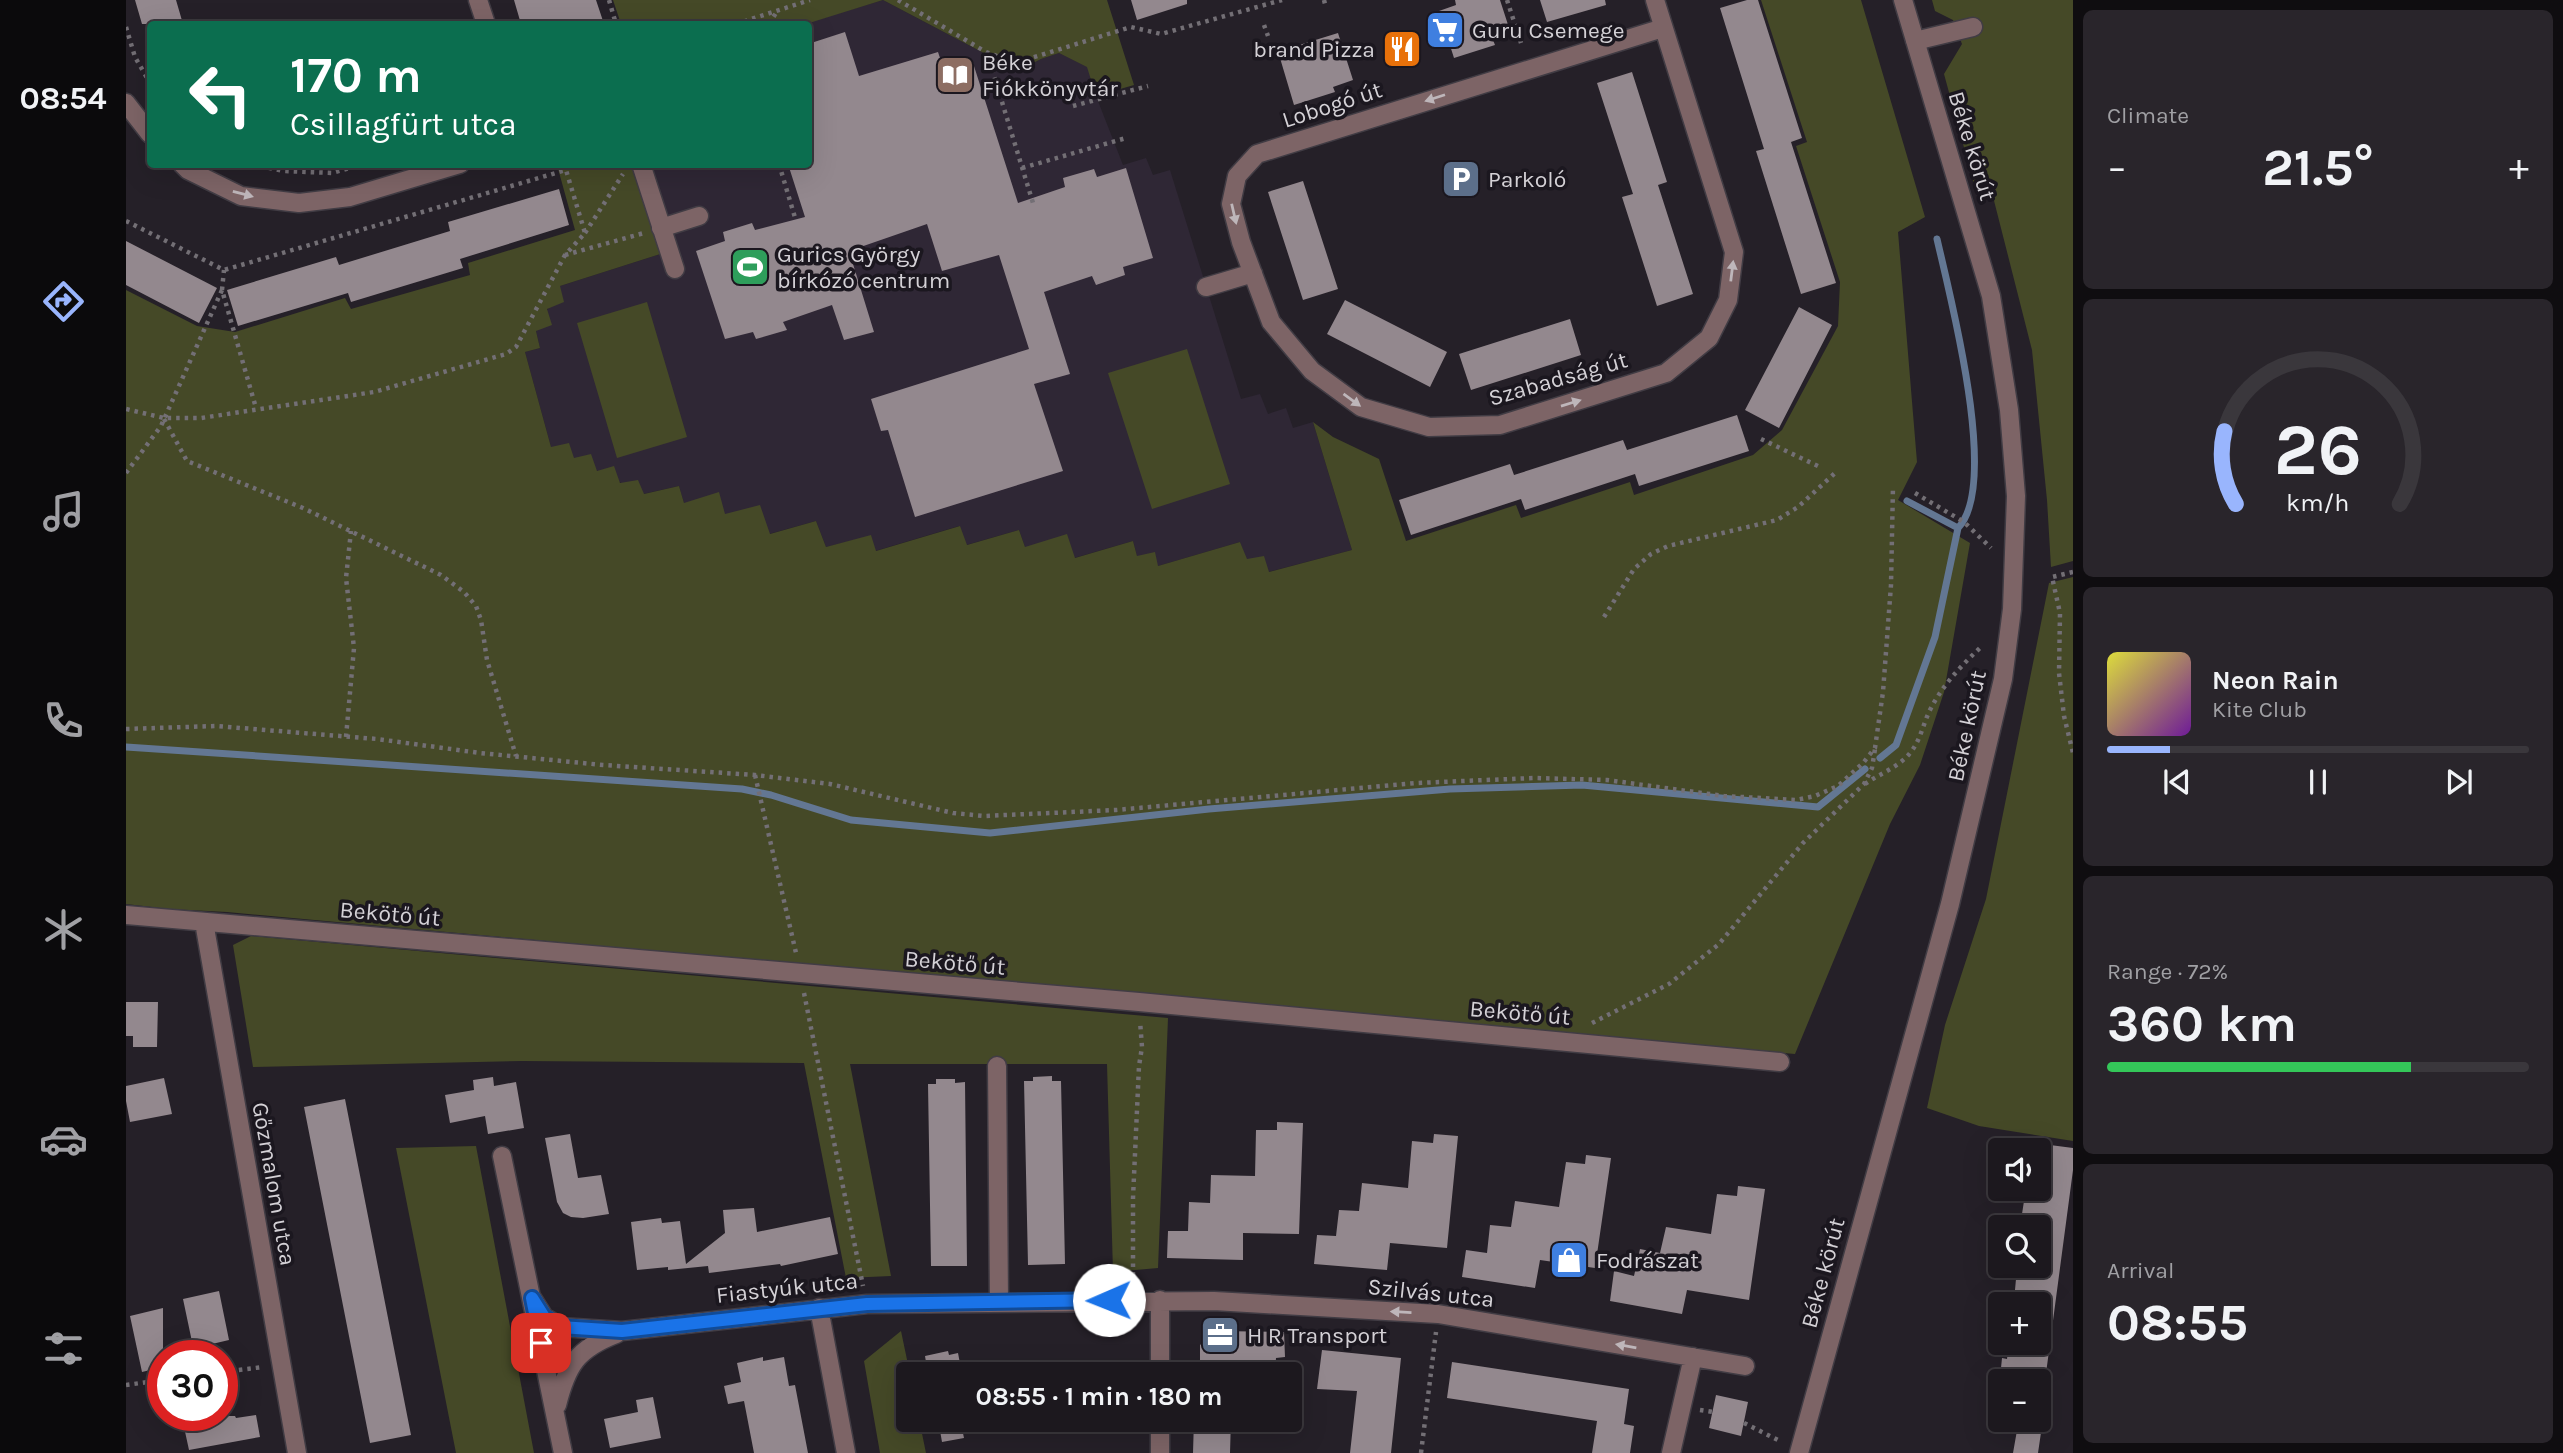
<!DOCTYPE html>
<meta charset="utf-8">
<style>
:root{--surface:#1c181e;--page:#29252b;--text:#f1f3f6;--muted:#a0a0a4;--line:#3a373c;--accent:#99b5fd}
body{margin:0;font-family:Karla,sans-serif;background:var(--page);color:var(--text);height:100vh;display:flex;flex-direction:column;font-size:26px;white-space:nowrap}
*{box-sizing:border-box;margin:0}
p{font-size:23px;color:var(--muted)}
.icon{flex:none;width:38px;height:38px;fill:none;stroke:currentColor;stroke-width:2;stroke-linecap:round;stroke-linejoin:round}
.map{position:relative;flex:1;overflow:hidden}
.panel{display:flex;flex-direction:column;gap:10px;padding:10px;background:#0f0d10;width:490px}
.panel>*{flex:none}
.banner{position:absolute;left:21px;top:21px;width:665px;height:147px;border-radius:7px;box-shadow:0 7px 28px #0002,0 0 0 2px var(--line);background:#0b6e4f;color:#fff;overflow:hidden}
.tools{position:absolute;left:1862px;top:1138px;display:grid;gap:14px}
.tools a{display:grid;place-items:center;width:63px;height:63px;border-radius:7px;background:var(--surface);box-shadow:0 7px 28px #0002,0 0 0 2px var(--line);font-size:35px}
.speed{position:absolute;left:21px;top:1340px;display:flex;gap:14px;font-size:35px;font-weight:700;text-align:center}
.speed>*{display:grid;place-content:center;width:91px;height:91px;border-radius:50%;background:var(--surface);box-shadow:0 7px 28px #0002,0 0 0 2px var(--line);line-height:1}
.speed .limit{border:10px solid #d22;background:#fff;color:#111}
.pin{position:absolute;display:grid;place-items:center;width:60px;height:60px;color:#fff;margin:-30px;border-radius:14px;box-shadow:0 4px 10px #0006}
.me{position:absolute;width:77px;margin:-38px;rotate:269deg;stroke-linejoin:round;filter:drop-shadow(0 0 5px #0008)}
.turn{display:flex;align-items:center;gap:24px;height:147px;padding:0 28px;font-size:32px}
.turn .icon{width:91px;height:91px;stroke-width:2.5}
.turn b{display:block;font-size:49px;line-height:60px}
.big{font-size:52px;font-weight:700;line-height:1.1}
.panel .tile{flex:1;display:flex;flex-direction:column;justify-content:center;gap:10px;min-width:0;padding:0 24px;border-radius:10px;background:var(--page)}
.panel .dial{align-items:center;gap:0}
.dial svg{height:182px;overflow:visible;fill:none;stroke:var(--line);stroke-width:7;stroke-linecap:round;text-anchor:middle}
.dial text{fill:var(--text);stroke:none}
.song{display:flex;align-items:center;gap:21px}
.cover{width:84px;height:84px;border-radius:10px;background:linear-gradient(135deg,hsl(60 70% 55%),hsl(280 70% 35%))}
.played{height:7px;border-radius:4px;background:linear-gradient(90deg,var(--accent) 15%,var(--line) 15%)}
.keys{display:flex;justify-content:space-around;direction:ltr}
.heat{display:flex;justify-content:space-between;align-items:center;font-size:38px;direction:ltr}
.charge{height:10px;border-radius:5px;background:linear-gradient(90deg,#34c759 72%,var(--line) 0)}
.trip{position:absolute;left:770px;top:1362px;width:406px;height:70px;border-radius:7px;background:var(--surface);box-shadow:0 7px 28px #0002,0 0 0 2px var(--line);font-weight:700;line-height:70px;text-align:center}
main{display:flex;flex:1;min-height:0}
.tab-bar{display:flex;flex-direction:column;width:126px;justify-content:space-around;align-items:center;background:#0b0a0c;color:var(--muted)}
.tab-bar .icon{width:49px;height:49px}
.tab-bar .selected{color:var(--accent)}
.tab-bar b{font-size:32px;color:var(--text)}
.map>svg:first-child{display:block}
.built{fill:#2f2735}
.green{fill:#454927}
.lines{fill:none;stroke-linecap:round;stroke-linejoin:round}
.stream{stroke:#637793;stroke-width:7}
.building{fill:#93888e}
.minor-casing{stroke:#413c44;stroke-width:21}
.path{stroke:#736f75;stroke-width:4.5;stroke-dasharray:3.5 5;stroke-linecap:butt}
.minor{stroke:#7d6466;stroke-width:18}
.oneway{fill:#beb6ba}
.route-casing{stroke:#114b97;stroke-width:18}
.route{stroke:#1a73e8;stroke-width:12}
.labels{text-anchor:middle;dominant-baseline:central;stroke-width:7;stroke-linejoin:round;paint-order:stroke}
.poi-label{font-size:23px;fill:#d4d1d6;stroke:#1b171f;text-anchor:start}
.street-label{font-size:23px;fill:#d4d1d6;stroke:#1b171f}
</style>
<main>
<nav class="tab-bar">
<b>08:54</b>
<svg class="icon selected" aria-label="directions" viewBox="0 0 24 24"><path d="M12 3l9 9-9 9-9-9zM9 14v-3h6M13 9l2 2-2 2"/></svg>
<svg class="icon" aria-label="music" viewBox="0 0 24 24"><path d="M9 18V5l10-2v13"/><circle cx="6" cy="18" r="3"/><circle cx="16" cy="16" r="3"/></svg>
<svg class="icon" aria-label="phone" viewBox="0 0 24 24"><path d="M5 4h4l2 5-3 2q2 4 5 5l2-3 5 2v4C11 20 4 13 5 4z"/></svg>
<svg class="icon" aria-label="climate" viewBox="0 0 24 24"><path d="M12 3v18M4 7l16 10M4 17L20 7"/></svg>
<svg class="icon" aria-label="car" viewBox="0 0 24 24"><path d="M5 17H2v-5l4-1 3-4h7l3 4 3 1v5h-3M9 17h6M6 11h13"/><circle cx="7" cy="17" r="2"/><circle cx="17" cy="17" r="2"/></svg>
<svg class="icon" aria-label="filters" viewBox="0 0 24 24"><path d="M4 7h16M4 17h16"/><circle cx="9" cy="7" r="2"/><circle cx="15" cy="17" r="2"/></svg>
</nav>
<div class="map">
<svg width="1947" height="1453" viewBox="0 0 1947 1453">
<rect width="100%" height="100%" fill="#252028"/>
<!-- built -->
<path class="built" d="M757,0L892,71L915,59L933,53L962,67L970,96L997,165L1020,158L1027,175L1044,170L1115,399L1134,394L1142,414L1160,408L1167,428L1187,422L1226,550L1142,572L1120,559L1114,542L1032,566L1011,556L1007,541L948,558L899,547L893,530L840,545L833,526L749,551L745,536L700,547L690,521L643,534L599,515L558,503L553,486L517,494L425,447L399,352L414,348L410,331L434,286L550,249L524,168L527,165L682,164V24H677Z"/>
<!-- green -->
<path class="green" d="M487,0H981L1008,85L970,96L961,67L933,53L915,59L892,71L757,0L680,24H495Z
M1635,0H1735L1799,217L1772,232L1791,462L1772,500L1844,543L1818,692L1794,765L1764,824L1669,1054L101,912L43,909L0,904V290L71,326L109,332L219,298L225,309L344,275L342,263L449,230L431,165H527L524,168L550,249L434,286L438,302L421,309L426,325L410,331L414,348L399,352L425,447L443,443L448,458L465,454L471,471L488,466L494,483L512,480L518,494L553,486L558,503L593,492L599,514L634,505L644,534L690,521L700,547L745,535L750,551L834,526L841,545L893,530L899,547L941,534L949,558L1007,541L1011,556L1029,552L1032,566L1114,542L1121,559L1138,556L1143,572L1226,550L1187,422L1207,437L1253,459L1280,541L1390,505L1395,518L1504,482L1508,495L1627,455L1656,430L1712,326L1714,282L1670,146L1681,142Z
M1806,0H1947V561L1925,567L1921,500L1906,350L1863,181L1849,188L1818,74L1836,44L1827,20L1809,11Z
M521,302L561,437L491,458L451,323Z
M1061,349L1104,484L1026,509L982,373Z
M1947,577V1141L1853,1126L1801,1108L1819,1025L1860,899L1923,583Z
M125,936L1042,1018L1032,1268L987,1272L981,1064H724L765,1276L720,1278L678,1063L396,1061L127,1067L107,945Z
M350,1146L408,1453H330L270,1148Z
M775,1331L784,1374L782,1419H793L800,1453H754L738,1361Z"/>
<g class="lines">
<!-- stream -->
<path class="stream" d="M1781,501L1832,528
M0,747L616,789L645,795L725,820L864,833L1083,809L1324,789L1456,785L1692,807L1739,769
M1754,758L1770,745L1809,637L1832,528C1874,485 1824,296 1811,239"/>
</g>
<!-- building -->
<path class="building" d="M9,0H50L57,24H16Z
M388,0H470L478,24H395Z
M1005,0H1061V4L1011,20Z
M1329,0H1374L1385,34L1367,40L1369,45L1328,58L1313,11L1330,5Z
M1414,0H1479L1480,5L1421,22Z
M1621,0H1632L1676,138L1665,142L1710,283L1675,294L1630,151L1638,149L1594,8Z
M719,32L733,76L812,52L818,70L847,63L892,203L939,187L937,178L968,169L971,177L1000,168L1027,258L997,267L999,275L970,285L966,276L918,292L944,374L908,384L937,471L789,517L762,430L755,431L745,399L903,349L873,255L816,271L801,224L723,251L748,332L718,340L706,305L657,322L661,330L630,339L627,332L599,339L570,251L599,241L597,232L626,223L629,230L679,217L662,164H682V44Z
M1212,33L1227,80L1207,87L1209,92L1168,105L1154,58L1172,52L1170,46Z
M1279,35L1289,45L1286,59L1272,63L1262,53L1266,39Z
M1506,72L1541,182L1532,185L1567,294L1531,306L1496,197L1507,194L1471,83Z
M1177,181L1212,289L1177,300L1142,192Z
M433,189L443,225L334,259L337,268L225,302L222,293L112,326L101,290L210,257L213,265L324,231L322,222Z
M0,241L91,288L73,323L0,285Z
M1219,300L1321,352L1304,387L1201,334Z
M1673,307L1706,325L1653,428L1619,410Z
M1444,319L1455,355L1345,390L1333,354Z
M1611,415L1623,451L1513,486L1509,474L1399,510L1395,499L1285,535L1273,500L1384,464L1388,475L1497,440L1501,450Z
M0,1002H32L31,1047H7V1036H0Z
M926,1076V1081H935L939,1264L902,1265L898,1081H907V1077Z
M367,1077L368,1086L390,1082L398,1128L362,1134L359,1116L324,1123L319,1095L348,1090L347,1080Z
M38,1078L46,1114L4,1122L0,1101V1086Z
M810,1079H829V1083L839,1082L841,1266H805L802,1084H810Z
M219,1099L285,1435L244,1443L178,1107Z
M1151,1122L1177,1123L1173,1234L1117,1233V1260L1041,1258L1042,1231H1062L1063,1202L1084,1203L1085,1175L1129,1176L1130,1130H1151Z
M444,1134L452,1178L475,1175L483,1214L457,1218L445,1217L437,1213L431,1202L419,1138Z
M1308,1134L1332,1136L1321,1248L1264,1243L1261,1270L1188,1264L1191,1235L1210,1236L1213,1210L1233,1211L1236,1183L1282,1188L1286,1141L1307,1143Z
M1924,1145L1947,1148V1170L1919,1381H1877L1878,1378H1874L1876,1358L1881,1359L1883,1342H1913V1304H1905L1907,1293L1889,1290L1891,1268L1913,1272V1227H1894L1900,1188H1913V1163L1922,1165Z
M1460,1155L1485,1158L1469,1268L1414,1260L1409,1288L1336,1277L1340,1250L1361,1253L1364,1225L1385,1227L1389,1201L1433,1207L1440,1162L1459,1164Z
M1612,1186L1639,1189L1623,1300L1561,1290L1556,1314L1484,1301L1488,1271L1508,1276L1514,1249L1534,1253L1540,1227L1585,1234L1591,1194L1611,1196Z
M628,1208L631,1232L704,1217L712,1254L655,1266L654,1264L583,1273L582,1266L542,1270V1267L511,1270L505,1222L535,1218L536,1223L554,1221L560,1264L599,1233L597,1210Z
M93,1291L103,1340L86,1344L88,1356H69L57,1299Z
M37,1308V1367L16,1372L4,1316Z
M1089,1331L1158,1332L1159,1357L1150,1358L1149,1372L1074,1374V1345Z
M1196,1350L1275,1358L1265,1453H1224L1231,1391L1191,1389Z
M822,1351L823,1355L832,1353L836,1374H802L799,1356Z
M637,1357V1361L658,1357L663,1386L669,1385L682,1453H628L618,1401L602,1404L598,1386L615,1382L611,1363Z
M1326,1362L1503,1389L1498,1424L1508,1426L1504,1453H1466L1471,1421L1321,1398Z
M1590,1395L1622,1402L1615,1436L1583,1428Z
M527,1397L535,1438L484,1448L478,1419L512,1412L510,1400Z
M130,1415L134,1437L63,1450L58,1427L65,1426L63,1416H109L110,1418Z
M812,1419H834L838,1438L816,1442Z
M1068,1419H1105L1104,1453H1067Z
M1893,1419H1917L1912,1453H1887Z"/>
<g class="lines">
<!-- minor casing -->
<g class="minor-casing">
<path id="minor" d="M352,0L360,24
M1529,0L1608,252L1602,300L1583,338L1540,373L1374,425L1303,427L1235,407L1186,371L1145,322L1115,242L1105,204L1111,176L1131,154L1537,28
M1789,41L1847,27
M0,103L24,134
M56,164L62,170L115,196L173,203L224,197L334,164
M515,164L549,269
M535,228L573,216
M1080,287L1127,273
M0,915L1013,1002L1654,1062
M78,922L171,1453
M871,1066L873,1302
M376,1156L437,1453
M406,1298L418,1317L434,1327L496,1331L741,1304L1088,1301L1312,1314L1619,1366
M693,1308L720,1453
M1034,1374V1300
M431,1405C441,1365 451,1349 490,1334
M1034,1453V1419
M1545,1453L1567,1357
M1673,1453L1824,904L1877,679L1886,609L1890,496L1883,410L1865,296L1777,0"/>
</g>
<!-- path -->
<path class="path" d="M483,0L490,24
M772,0L860,52L889,63L1005,27L1035,34L1156,0
M1198,0L1200,8
M1381,0L1395,43
M610,24L684,0
M643,24L650,13
M1138,25L1142,36
M0,27L9,57L24,83
M861,53L907,203
M947,106L1022,86
M126,164L157,171L206,173L238,164
M653,164L670,221
M896,168L1000,138
M0,221L98,270L440,170L459,233L439,255L390,347L380,354L248,392L75,418H38L0,409
M459,233L497,174
M439,255L518,233
M96,290L98,270
M38,419L61,461L177,508L315,575L338,592L350,606L355,620L361,660L390,756
M1635,439L1696,468
M0,473L35,426L96,290L130,408
M1789,493L1838,522L1865,548
M1947,572L1926,577L1934,613L1933,673L1938,716L1947,753
M1478,617L1508,569L1525,554L1542,546L1651,520L1672,507L1709,473
M0,729L90,726L251,739L354,753L477,765L629,775L704,784L827,813L858,816L990,810L1290,783L1408,778L1481,780L1598,796L1670,800L1689,796L1712,786L1737,763L1749,748L1757,692L1765,585L1767,486
M220,737L228,648L220,578L225,531
M629,775L670,953
M1739,784C1753,774 1773,767 1784,753C1795,740 1797,723 1805,708C1818,683 1837,664 1857,645
M678,993L737,1286
M1466,1023L1543,984L1593,944L1677,843L1738,784L1746,768L1749,749
M1007,1284V1198L1013,1066L1016,1047L1014,1021
M96,1372L137,1367
M0,1385L37,1380
M1574,1410L1587,1412
M1618,1423L1652,1440
M1295,1453L1310,1332"/>
<!-- minor -->
<use href="#minor" class="minor"/>
</g>
<!-- one-way arrows -->
<defs><path id="oneway-solid" d="M-6-.8H1V-3.2L6.5 0L1 3.2V.8H-6Z" transform="scale(1.75)"/></defs>
<g class="oneway">
<use href="#oneway-solid" transform="translate(1309 98) rotate(162)"/>
<use href="#oneway-solid" transform="translate(117 194) rotate(15)"/>
<use href="#oneway-solid" transform="translate(1108 214) rotate(77)"/>
<use href="#oneway-solid" transform="translate(1606 271) rotate(-83)"/>
<use href="#oneway-solid" transform="translate(1226 400) rotate(36)"/>
<use href="#oneway-solid" transform="translate(1445 403) rotate(-17)"/>
<use href="#oneway-solid" transform="translate(1275 1312) rotate(-177)"/>
<use href="#oneway-solid" transform="translate(1500 1346) rotate(-170)"/>
</g>
<g class="lines">
<!-- route casing -->
<g class="route-casing">
<path id="route" d="M415,1343L406,1298L418,1317L434,1327L496,1331L741,1304L983,1300"/>
</g>
<!-- route -->
<use href="#route" class="route"/>
</g>
<!-- icons -->
<defs>
<g id="supermarket-square" transform="scale(2.0125)"><rect x="-9" y="-9" width="18" height="18" rx="4" fill="#3f7fe0" stroke="#1b171f"/><path d="M-6-5.5h2.5l.6 2H6L4.5 2H-2.5L-4.4-4H-6ZM-1.5 3.2a1.3 1.3 0 1 0 .1 0ZM3 3.2a1.3 1.3 0 1 0 .1 0Z" fill="#fff"/></g>
<g id="restaurant-square" transform="scale(2.0125)"><rect x="-9" y="-9" width="18" height="18" rx="4" fill="#e8710a" stroke="#1b171f"/><path d="M-5-6h1v4h1v-4h1v4h1v-4h1v5L-1.5 .5V6h-2V.5L-5-1ZM5-6V6H3V1.5H1.5Q1.5-4 5-6Z" fill="#fff"/></g>
<g id="library-square" transform="scale(2.0125)"><rect x="-9" y="-9" width="18" height="18" rx="4" fill="#8d6e63" stroke="#1b171f"/><path d="M-6-4Q-3-5.5-.7-3.5V5Q-3 3-6 4ZM6-4Q3-5.5 .7-3.5V5Q3 3 6 4Z" fill="#fff"/></g>
<g id="parking-square" transform="scale(2.0125)"><rect x="-9" y="-9" width="18" height="18" rx="4" fill="#5c6f8a" stroke="#1b171f"/><path d="M-3.5-5.5H1a3.5 3.5 0 0 1 0 7H-1V5.5H-3.5ZM-1-3.4V-.6H.8a1.4 1.4 0 0 0 0-2.8Z" fill="#fff"/></g>
<g id="stadium-square" transform="scale(2.0125)"><rect x="-9" y="-9" width="18" height="18" rx="4" fill="#2e9e5b" stroke="#1b171f"/><path d="M0-5a6.5 5 0 1 0 0 10a6.5 5 0 1 0 0-10ZM-3.5-1.8h7v3.6h-7Z" fill="#fff"/></g>
<g id="shop-square" transform="scale(2.0125)"><rect x="-9" y="-9" width="18" height="18" rx="4" fill="#3f7fe0" stroke="#1b171f"/><path d="M-5-2.5h2.3a2.7 3.5 0 0 1 5.4 0H5L5.5 6h-11ZM-1.5-2.5h3a1.5 2.3 0 0 0-3 0Z" fill="#fff"/></g>
<g id="office-square" transform="scale(2.0125)"><rect x="-9" y="-9" width="18" height="18" rx="4" fill="#5c6f8a" stroke="#1b171f"/><path d="M-6-3h4V-5.5h4V-3h4V5H-6ZM-1-4.5V-3h2v-1.5ZM-6 0V1H6V0Z" fill="#fff"/></g>
</defs>
<g fill-rule="evenodd">
<use href="#supermarket-square" x="1319" y="30"/>
<use href="#restaurant-square" x="1276" y="49"/>
<use href="#library-square" x="829" y="75"/>
<use href="#parking-square" x="1335" y="179"/>
<use href="#stadium-square" x="624" y="267"/>
<use href="#shop-square" x="1443" y="1260"/>
<use href="#office-square" x="1094" y="1335"/>
</g>
<g class="labels">
<!-- poi labels -->
<g class="poi-label">
<text x="1346" y="30">Guru Csemege</text>
<text x="1249" y="49" text-anchor="end">brand Pizza</text>
<text x="856" y="62">Béke<tspan x="856" dy="26">Fiókkönyvtár</tspan></text>
<text x="1362" y="179">Parkoló</text>
<text x="651" y="254">Gurics György<tspan x="651" dy="26">bírkózó centrum</tspan></text>
<text x="1470" y="1260">Fodrászat</text>
<text x="1121" y="1335">H R Transport</text>
</g>
<!-- street labels -->
<g class="street-label">
<text transform="translate(1206 105) rotate(-18)">Lobogó út</text>
<text transform="translate(1846 146) rotate(73)">Béke körút</text>
<text transform="translate(1432 379) rotate(-16)">Szabadság út</text>
<text transform="translate(1841 726) rotate(-78)">Béke körút</text>
<text transform="translate(264 914) rotate(5)">Bekötő út</text>
<text transform="translate(829 963) rotate(5)">Bekötő út</text>
<text transform="translate(1394 1013) rotate(5)">Bekötő út</text>
<text transform="translate(148 1184) rotate(80)">Gőzmalom utca</text>
<text transform="translate(1697 1273) rotate(-75)">Béke körút</text>
<text transform="translate(661 1288) rotate(-6)">Fiastyúk utca</text>
<text transform="translate(1305 1293) rotate(6)">Szilvás utca</text>
</g>
</g>
</svg>
<div class="tools">
<a><svg class="icon" aria-label="sound" viewBox="0 0 24 24"><path d="M4 9h4l5-4v14l-5-4H4zM17 9q2 3 0 6"/></svg></a>
<a><svg class="icon" aria-label="search" viewBox="0 0 24 24"><circle cx="10" cy="10" r="6"/><path d="M15 15l6 6"/></svg></a>
<a>+</a>
<a>−</a>
</div>
<div class="speed"><div class="limit">30</div></div>
<div class="pin" style="left:415px;top:1343px;background:#d93025"><svg class="icon" aria-label="arrive" viewBox="0 0 24 24"><path d="M6 21V4h12l-3 4 3 4H6"/></svg></div>
<svg class="me" style="left:983px;top:1300px" viewBox="-20 -20 40 40"><circle r="19" fill="#fff"/><path d="M0-13L10 11 0 6-10 11z" fill="#1a73e8"/></svg>
<div class="trip">08:55 · 1 min · 180 m</div>
<div class="banner">
<div class="turn"><svg class="icon" aria-label="left" viewBox="0 0 24 24"><path d="M17 20v-9H6M10 6l-5 5 5 5"/></svg><div><b>170 m</b>Csillagfürt utca</div></div>
</div>
</div>
<section class="panel">
<div class="tile"><p>Climate</p>
<div class="heat"><a>−</a><b class="big">21.5°</b><a>+</a></div>
</div>
<div class="tile dial"><svg viewBox="0 0 100 80">
<path d="M14 69A42 42 0 1 1 86 69"/>
<path d="M14 69A42 42 0 0 1 9 37" stroke="#99b5fd"/>
<text x="50" y="56" font-size="32" font-weight="700">26</text>
<text x="50" y="72" font-size="11">km/h</text>
</svg></div>
<div class="tile">
<div class="song"><i class="cover"></i><div><b>Neon Rain</b><p>Kite Club</p></div></div>
<div class="played"></div>
<div class="keys"><svg class="icon" aria-label="previous" viewBox="0 0 24 24"><path d="M18 5L8 12l10 7zM5 5v14"/></svg><svg class="icon" aria-label="pause" viewBox="0 0 24 24"><path d="M8 5v14M16 5v14"/></svg><svg class="icon" aria-label="next" viewBox="0 0 24 24"><path d="M6 5l10 7-10 7zM19 5v14"/></svg></div>
</div>
<div class="tile"><p>Range · 72%</p><b class="big">360 km</b><div class="charge"></div></div>
<div class="tile"><p>Arrival</p><b class="big">08:55</b></div>
</section>
</main>
